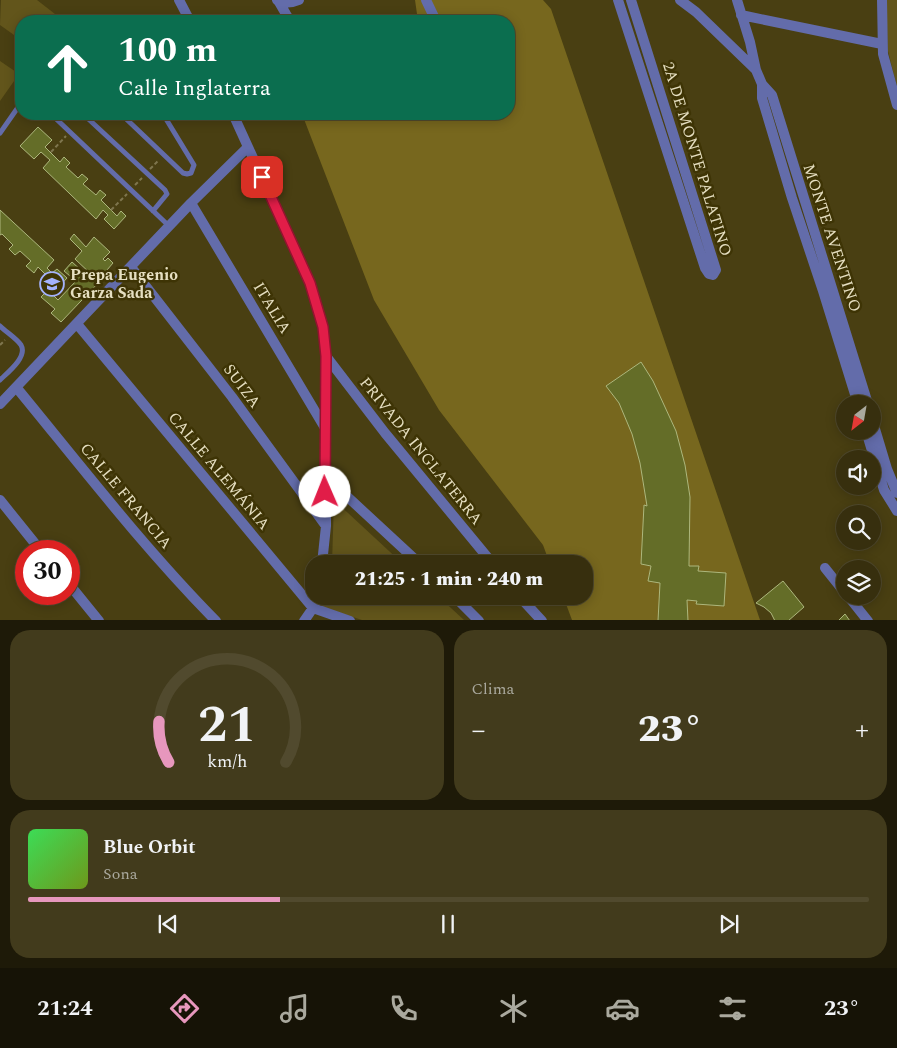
<!DOCTYPE html>
<html lang="es">
<meta charset="utf-8">
<style>
:root{--surface:#372f0e;--page:#423b1c;--text:#f1f3f6;--muted:#aaa99e;--line:#514a2e;--accent:#e797bd}
body{margin:0;font-family:Spectral,serif;background:var(--page);color:var(--text);height:100vh;display:flex;flex-direction:column;font-size:19px;white-space:nowrap}
*{box-sizing:border-box;margin:0}
p{font-size:16px;color:var(--muted)}
.icon{flex:none;width:28px;height:28px;fill:none;stroke:currentColor;stroke-width:2;stroke-linecap:round;stroke-linejoin:round}
.map{position:relative;height:620px;overflow:hidden}
.panel{display:flex;flex-direction:column;gap:10px;padding:10px;background:#1e1a08;flex:1}
.panel>*{flex:none}
.top-card{position:absolute;left:15px;top:15px;width:500px;height:105px;border-radius:20px;box-shadow:0 2px 12px #0003,0 0 0 1px var(--line);background:#0b6e4f;color:#fff;overflow:hidden}
.needle{width:32px;rotate:211deg}
.controls{position:absolute;left:836px;top:395px;display:grid;gap:10px}
.controls a{display:grid;place-items:center;width:45px;height:45px;border-radius:50%;background:var(--surface);box-shadow:0 2px 12px #0003,0 0 0 1px var(--line);font-size:25px}
.speed{position:absolute;left:15px;top:540px;display:flex;gap:10px;font-size:25px;font-weight:700;text-align:center}
.speed>*{display:grid;place-content:center;width:65px;height:65px;border-radius:50%;background:var(--surface);box-shadow:0 2px 12px #0003,0 0 0 1px var(--line);line-height:1}
.speed .limit{border:8px solid #d22;background:#fff;color:#111}
.pin{position:absolute;display:grid;place-items:center;width:42px;height:42px;color:#fff;margin:-21px;border-radius:10px;box-shadow:0 2px 8px #0006}
.me{position:absolute;width:55px;margin:-28px;rotate:359deg;stroke-linejoin:round;filter:drop-shadow(0 0 4px #0008)}
.turn{display:flex;align-items:center;gap:18px;height:105px;padding:0 20px;font-size:22px}
.turn .icon{width:65px;height:65px;stroke-width:2.5}
.turn b{display:block;font-size:35px;line-height:42px}
.big{font-size:38px;font-weight:800;line-height:1.1}
.panel .card{flex:1;display:flex;flex-direction:column;justify-content:center;gap:8px;min-width:0;padding:0 18px;border-radius:20px;background:var(--page)}
.panel .dial{align-items:center;gap:0}
.dial svg{height:130px;overflow:visible;fill:none;stroke:var(--line);stroke-width:7;stroke-linecap:round;text-anchor:middle}
.dial text{fill:var(--text);stroke:none}
.song{display:flex;align-items:center;gap:15px}
.cover{width:60px;height:60px;border-radius:8px;background:linear-gradient(135deg,hsl(130 70% 55%),hsl(80 70% 35%))}
.played{height:5px;border-radius:2px;background:linear-gradient(90deg,var(--accent) 30%,var(--line) 30%)}
.keys{display:flex;justify-content:space-around;direction:ltr}
.heat{display:flex;justify-content:space-between;align-items:center;font-size:28px;direction:ltr}
.panel .tiles{flex:1;display:grid;gap:10px;grid-template-columns:1fr 1fr}
.card:last-child{grid-column:span 2}
.trip{position:absolute;left:305px;top:555px;width:288px;height:50px;border-radius:20px;background:var(--surface);box-shadow:0 2px 12px #0003,0 0 0 1px var(--line);font-weight:800;line-height:50px;text-align:center}
.menu{display:flex;height:80px;justify-content:space-around;align-items:center;background:#161306;color:var(--muted)}
.menu .icon{width:35px;height:35px}
.menu .active{color:var(--accent)}
.menu b{font-size:22px;color:var(--text)}
.map>svg:first-child{display:block}
.green{fill:#62551b}
.forest{fill:#77671e}
.building{fill:#646d28;stroke:#adb77d}
.lines{fill:none;stroke-linecap:round;stroke-linejoin:round}
.path{stroke:#7f764e;stroke-width:2;stroke-dasharray:4 2.5;stroke-linecap:butt}
.service{stroke:#636caa;stroke-width:5}
.minor{stroke:#636caa;stroke-width:10}
.route-casing{stroke:#92132f;stroke-width:12}
.route{stroke:#e11d48;stroke-width:9}
.labels{text-anchor:middle;dominant-baseline:central;stroke-width:5;stroke-linejoin:round;paint-order:stroke}
.street-label{font-size:16px;fill:#e6dfc1;stroke:#3e3405}
.poi-label{font-size:16px;font-weight:bold;fill:#e6dfc1;stroke:#3e3405;text-anchor:start}
</style>
<div class="map">
<svg width="897" height="621" viewBox="0 0 897 621">
<rect width="100%" height="100%" fill="#493f12"/>
<!-- green -->
<path class="green" d="M1,0H37L55,14L50,21H21V40L0,25Z
M886,0H897V87L888,51Z
M0,61L19,74L0,101Z
M334,500L403,564H332Z
M325,596H438L464,620H362L322,607Z"/>
<!-- forest -->
<path class="forest" d="M415,0H543L551,9L760,620H572L563,596H584V564H550L543,545L439,410L374,300L302,114H509V21H418Z"/>
<!-- building -->
<path class="building" d="M38,127L52,140L45,147L60,162L64,157L70,163L66,167L78,178L82,174L88,179L83,184L96,195L100,190L106,195L101,200L117,216L121,211L126,216L114,229L104,219L108,215L103,210L96,219L43,168L50,160L41,152L34,159L20,146Z
M0,210L54,260L47,268L52,273L57,269L67,278L55,291L45,282L49,278L38,267L34,273L26,266L31,261L20,251L15,255L9,249L13,245L2,234L0,235Z
M74,234L86,247L94,237L110,252L103,259L105,261L108,258L113,263L101,277L95,271L92,275L75,259L82,251L70,239Z
M72,262L93,281L96,278L100,281L61,322L51,313L55,309L41,297L48,290L58,300L76,281L64,271Z
M641,362L653,381L676,431L685,465L690,497L689,566H699L698,571L726,573L724,606L696,604L697,601L687,600L688,621H658L660,583L648,581L651,566L641,564L644,505L647,506L640,463L632,434L619,403L606,386Z
M783,581L804,607L788,621H775L771,613L764,607L756,603Z
M845,614L850,621H838Z"/>
<g class="lines">
<!-- path -->
<path class="path" d="M51,152L66,136
M150,169L159,160
M135,185L142,178
M111,210L127,194
M0,345L5,340"/>
<!-- service -->
<path class="service" d="M51,114L169,226
M83,114L165,190L167,194L153,211
M121,114L183,173L187,174L191,173L194,165L163,114
M0,133L21,103
M0,326C6,332 16,338 21,345C28,357 7,373 0,380"/>
<!-- minor -->
<path class="minor" d="M179,0L190,21
M277,0C283,4 292,3 299,0
M426,0L436,21
M618,0L705,268L709,274L713,275L716,270L631,0
M680,0L696,12L756,70
M737,0L750,42L756,70L762,84L772,95L868,404
M882,0L883,54L897,105
M279,2L290,21
M741,15L882,44
M762,84V98L792,198L823,291L858,404
M233,114L310,283L323,327L326,356V526L322,564
M191,203L325,428
M131,267L232,397L326,526
M77,324L313,608L350,621
M326,356L385,433L493,564
M16,387C81,466 144,548 216,621
M0,404L191,203L248,147
M872,419L887,469L897,493
M866,431L884,490L897,511
M325,476L420,564
M0,500L41,551
M825,568L845,593
M69,584L99,621
M454,596L479,621
M519,596L542,621
M848,596L868,621
M304,621L313,608L316,596"/>
</g>
<g class="lines">
<!-- route casing -->
<g class="route-casing">
<path id="route" d="M262,177L310,283L323,327L326,356L325,492"/>
</g>
<!-- route -->
<use href="#route" class="route"/>
</g>
<!-- icons -->
<defs>
<g id="university-ring" transform="scale(1.25)"><circle r="9.5" fill="#3e3405" stroke="#a4b2fc" stroke-width="1.5"/><path d="M0-5L7-2L0 1L-7-2ZM-4 1L0 2.5L4 1V4Q0 6-4 4Z" fill="#a4b2fc"/></g>
</defs>
<g fill-rule="evenodd">
<use href="#university-ring" x="52" y="284"/>
</g>
<g class="labels">
<!-- street labels -->
<g class="street-label">
<text transform="translate(697 159) rotate(73)">2A DE MONTE PALATINO</text>
<text transform="translate(832 238) rotate(72)">MONTE AVENTINO</text>
<text transform="translate(272 308) rotate(59)">ITALIA</text>
<text transform="translate(242 386) rotate(53)">SUIZA</text>
<text transform="translate(421 451) rotate(51)">PRIVADA INGLATERRA</text>
<text transform="translate(219 471) rotate(50)">CALLE ALEMÁNIA</text>
<text transform="translate(126 496) rotate(50)">CALLE FRANCIA</text>
</g>
<!-- poi labels -->
<g class="poi-label">
<text x="70" y="275">Prepa Eugenio<tspan x="70" dy="18">Garza Sada</tspan></text>
</g>
</g>
</svg>
<div class="controls">
<a><svg class="needle" viewBox="-14 -14 28 28"><path d="M0-13l5 13h-10z" fill="#e53935"/><path d="M0 13l5-13h-10z" fill="#aaa99e"/></svg></a>
<a><svg class="icon" aria-label="sound" viewBox="0 0 24 24"><path d="M4 9h4l5-4v14l-5-4H4zM17 9q2 3 0 6"/></svg></a>
<a><svg class="icon" aria-label="search" viewBox="0 0 24 24"><circle cx="10" cy="10" r="6"/><path d="M15 15l6 6"/></svg></a>
<a><svg class="icon" aria-label="layers" viewBox="0 0 24 24"><path d="M12 4l9 5-9 5-9-5zM3 14l9 5 9-5"/></svg></a>
</div>
<div class="speed"><div class="limit">30</div></div>
<div class="pin" style="left:262px;top:177px;background:#d93025"><svg class="icon" aria-label="arrive" viewBox="0 0 24 24"><path d="M6 21V4h12l-3 4 3 4H6"/></svg></div>
<svg class="me" style="left:325px;top:492px" viewBox="-20 -20 40 40"><circle r="19" fill="#fff"/><path d="M0-13L10 11 0 6-10 11z" fill="#e11d48"/></svg>
<div class="trip">21:25 · 1 min · 240 m</div>
<div class="top-card">
<div class="turn"><svg class="icon" aria-label="ahead" viewBox="0 0 24 24"><path d="M12 20V5M6 11l6-6 6 6"/></svg><div><b>100 m</b>Calle Inglaterra</div></div>
</div>
</div>
<section class="panel">
<div class="tiles">
<div class="card dial"><svg viewBox="0 0 100 80">
<path d="M14 69A42 42 0 1 1 86 69"/>
<path d="M14 69A42 42 0 0 1 8 44" stroke="#e797bd"/>
<text x="50" y="56" font-size="32" font-weight="700">21</text>
<text x="50" y="72" font-size="11">km/h</text>
</svg></div>
<div class="card"><p>Clima</p>
<div class="heat"><a>−</a><b class="big">23°</b><a>+</a></div>
</div>
<div class="card">
<div class="song"><i class="cover"></i><div><b>Blue Orbit</b><p>Sona</p></div></div>
<div class="played"></div>
<div class="keys"><svg class="icon" aria-label="previous" viewBox="0 0 24 24"><path d="M18 5L8 12l10 7zM5 5v14"/></svg><svg class="icon" aria-label="pause" viewBox="0 0 24 24"><path d="M8 5v14M16 5v14"/></svg><svg class="icon" aria-label="next" viewBox="0 0 24 24"><path d="M6 5l10 7-10 7zM19 5v14"/></svg></div>
</div>
</div>
</section>
<nav class="menu">
<b>21:24</b>
<svg class="icon active" aria-label="directions" viewBox="0 0 24 24"><path d="M12 3l9 9-9 9-9-9zM9 14v-3h6M13 9l2 2-2 2"/></svg>
<svg class="icon" aria-label="music" viewBox="0 0 24 24"><path d="M9 18V5l10-2v13"/><circle cx="6" cy="18" r="3"/><circle cx="16" cy="16" r="3"/></svg>
<svg class="icon" aria-label="phone" viewBox="0 0 24 24"><path d="M5 4h4l2 5-3 2q2 4 5 5l2-3 5 2v4C11 20 4 13 5 4z"/></svg>
<svg class="icon" aria-label="climate" viewBox="0 0 24 24"><path d="M12 3v18M4 7l16 10M4 17L20 7"/></svg>
<svg class="icon" aria-label="car" viewBox="0 0 24 24"><path d="M5 17H2v-5l4-1 3-4h7l3 4 3 1v5h-3M9 17h6M6 11h13"/><circle cx="7" cy="17" r="2"/><circle cx="17" cy="17" r="2"/></svg>
<svg class="icon" aria-label="filters" viewBox="0 0 24 24"><path d="M4 7h16M4 17h16"/><circle cx="9" cy="7" r="2"/><circle cx="15" cy="17" r="2"/></svg>
<b>23°</b>
</nav>
